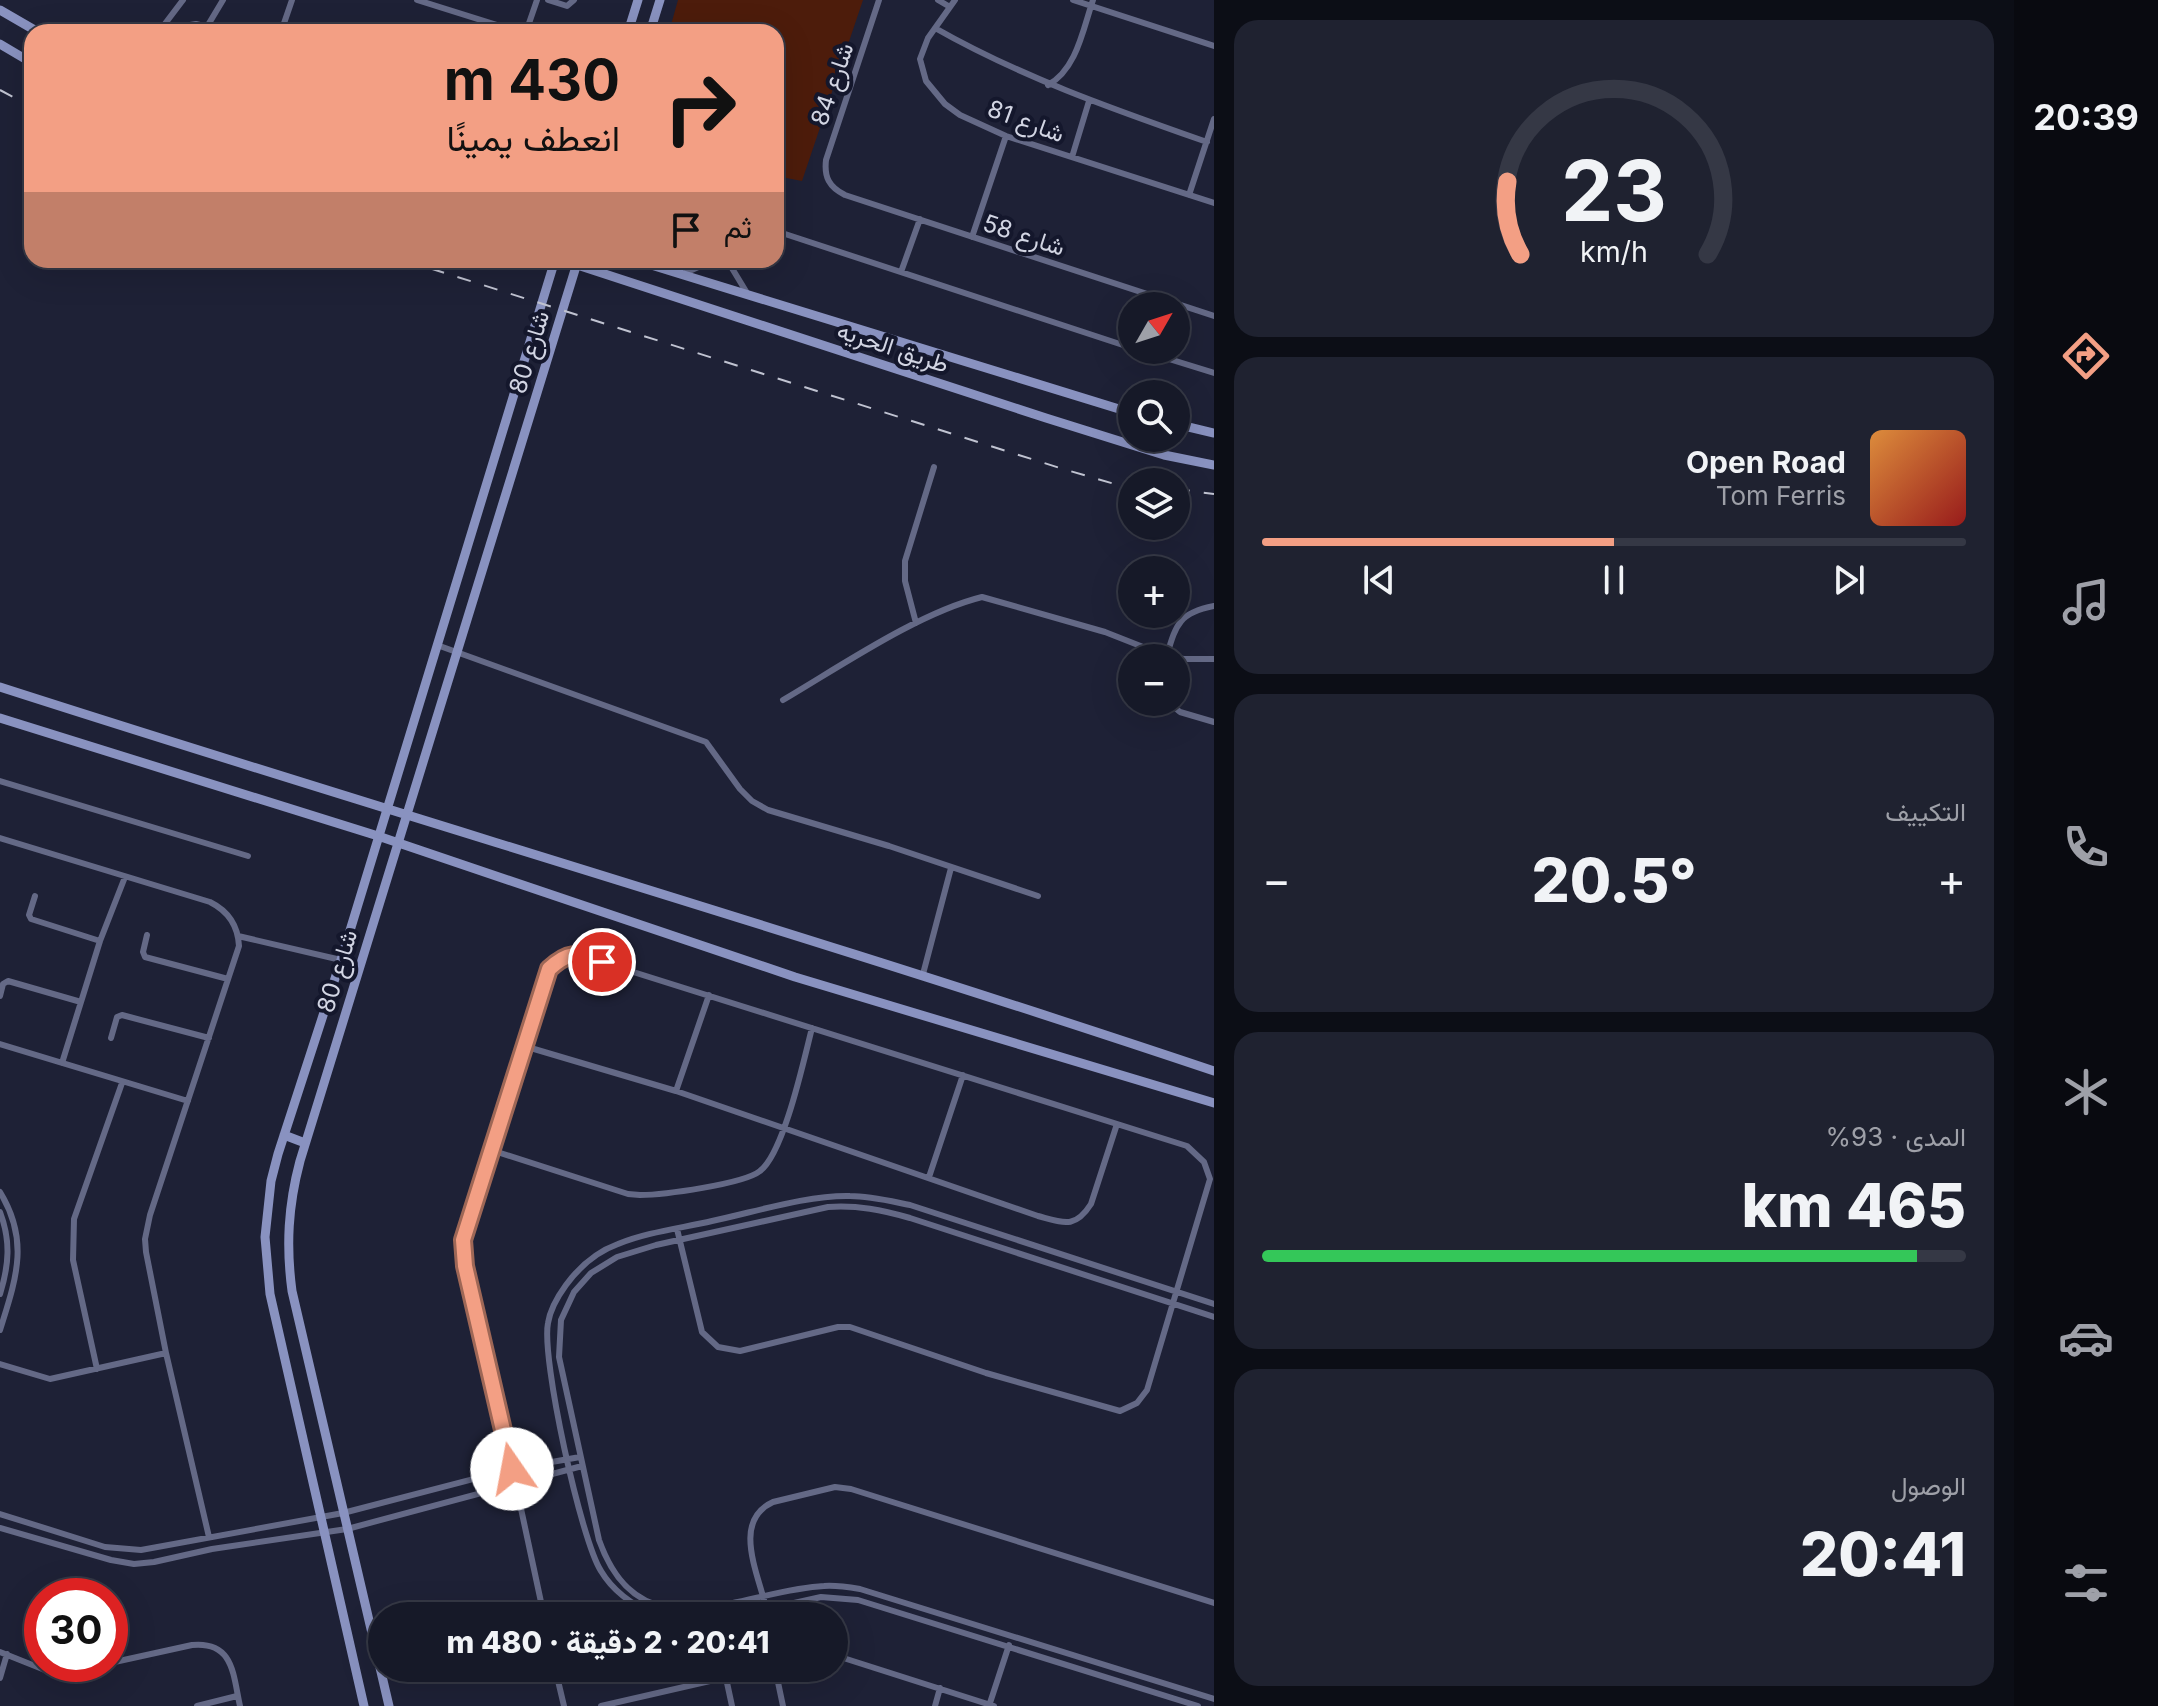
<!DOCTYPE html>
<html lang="ar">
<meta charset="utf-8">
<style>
:root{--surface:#161928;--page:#1f2230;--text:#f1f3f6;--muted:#9ea0a8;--line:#353845;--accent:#f39f84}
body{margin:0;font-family:Inter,Vazirmatn,sans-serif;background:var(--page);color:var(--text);direction:rtl;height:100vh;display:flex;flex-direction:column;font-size:30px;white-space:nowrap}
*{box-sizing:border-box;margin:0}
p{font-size:26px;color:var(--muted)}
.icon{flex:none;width:44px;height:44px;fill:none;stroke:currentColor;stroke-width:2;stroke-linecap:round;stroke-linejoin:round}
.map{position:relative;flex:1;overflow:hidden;direction:ltr}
.drawer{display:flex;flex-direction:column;gap:20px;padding:20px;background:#0c0e16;width:800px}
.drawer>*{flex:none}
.guide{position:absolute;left:24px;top:24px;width:760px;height:244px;border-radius:24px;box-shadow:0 8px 32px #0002,0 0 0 2px var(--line);direction:rtl;background:#f39f84;color:#111;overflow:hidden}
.needle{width:52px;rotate:51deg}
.buttons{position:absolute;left:1118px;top:292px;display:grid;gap:16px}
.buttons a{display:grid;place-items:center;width:72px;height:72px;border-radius:50%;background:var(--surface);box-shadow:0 8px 32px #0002,0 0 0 2px var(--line);font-size:40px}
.speed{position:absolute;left:24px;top:1578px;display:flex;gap:16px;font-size:40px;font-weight:700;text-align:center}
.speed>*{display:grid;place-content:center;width:104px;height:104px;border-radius:50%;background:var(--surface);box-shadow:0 8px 32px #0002,0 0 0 2px var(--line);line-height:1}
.speed .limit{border:12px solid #d22;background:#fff;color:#111}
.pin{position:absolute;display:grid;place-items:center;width:68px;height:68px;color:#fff;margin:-34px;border:4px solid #fff;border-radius:50%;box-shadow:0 2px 8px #0007}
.me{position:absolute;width:88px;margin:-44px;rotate:348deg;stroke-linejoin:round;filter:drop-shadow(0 0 6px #0008)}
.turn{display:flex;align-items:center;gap:28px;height:168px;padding:0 32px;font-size:36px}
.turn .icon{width:104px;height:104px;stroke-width:2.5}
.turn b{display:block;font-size:56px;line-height:68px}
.then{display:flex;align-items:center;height:76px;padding:0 32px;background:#0003;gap:16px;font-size:30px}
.big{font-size:60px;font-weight:800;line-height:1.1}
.drawer .card{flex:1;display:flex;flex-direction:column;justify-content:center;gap:12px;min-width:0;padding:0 28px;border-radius:24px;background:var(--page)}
.drawer .dial{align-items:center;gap:0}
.dial svg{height:208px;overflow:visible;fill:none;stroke:var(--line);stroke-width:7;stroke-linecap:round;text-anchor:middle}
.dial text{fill:var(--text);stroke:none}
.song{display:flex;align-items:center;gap:24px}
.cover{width:96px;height:96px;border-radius:12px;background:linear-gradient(135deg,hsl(30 70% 55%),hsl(0 70% 35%))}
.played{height:8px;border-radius:4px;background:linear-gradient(90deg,var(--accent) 50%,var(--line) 50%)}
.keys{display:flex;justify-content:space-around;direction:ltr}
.heat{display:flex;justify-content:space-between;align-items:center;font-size:44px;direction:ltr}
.charge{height:12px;border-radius:6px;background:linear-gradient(90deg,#34c759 93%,var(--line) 0)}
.trip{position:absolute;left:368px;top:1602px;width:480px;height:80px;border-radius:40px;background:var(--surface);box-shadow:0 8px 32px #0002,0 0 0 2px var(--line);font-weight:800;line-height:80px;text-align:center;direction:rtl}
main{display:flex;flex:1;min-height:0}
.tab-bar{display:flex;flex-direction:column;width:144px;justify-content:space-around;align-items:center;background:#090a10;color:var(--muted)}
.tab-bar .icon{width:56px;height:56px}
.tab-bar .on{color:var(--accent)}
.tab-bar b{font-size:36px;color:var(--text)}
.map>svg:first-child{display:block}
.green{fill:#4d1c0b}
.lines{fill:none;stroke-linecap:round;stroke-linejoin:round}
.street{stroke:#646986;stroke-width:6}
.secondary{stroke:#8992c0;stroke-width:9}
.rail{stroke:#c0c3d1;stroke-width:2;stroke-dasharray:14 14;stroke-linecap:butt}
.route-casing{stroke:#9e6756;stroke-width:20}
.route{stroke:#f39f84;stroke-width:14}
.labels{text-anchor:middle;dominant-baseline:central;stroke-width:8;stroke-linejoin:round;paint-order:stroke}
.street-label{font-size:24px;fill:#d2d5e3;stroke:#14172c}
</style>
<main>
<nav class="tab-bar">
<b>20:39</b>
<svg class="icon on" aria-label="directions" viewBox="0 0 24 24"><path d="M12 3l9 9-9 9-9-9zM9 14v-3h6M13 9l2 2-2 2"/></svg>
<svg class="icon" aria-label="music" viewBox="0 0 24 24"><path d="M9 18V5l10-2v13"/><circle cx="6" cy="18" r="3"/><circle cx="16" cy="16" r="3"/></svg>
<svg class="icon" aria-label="phone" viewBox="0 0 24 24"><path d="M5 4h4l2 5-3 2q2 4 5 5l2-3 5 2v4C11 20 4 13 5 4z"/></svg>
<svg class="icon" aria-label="climate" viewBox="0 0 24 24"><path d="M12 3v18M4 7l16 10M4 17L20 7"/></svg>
<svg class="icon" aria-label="car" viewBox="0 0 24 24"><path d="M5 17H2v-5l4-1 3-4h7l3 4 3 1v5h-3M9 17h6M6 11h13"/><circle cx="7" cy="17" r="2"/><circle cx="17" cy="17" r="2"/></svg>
<svg class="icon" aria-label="filters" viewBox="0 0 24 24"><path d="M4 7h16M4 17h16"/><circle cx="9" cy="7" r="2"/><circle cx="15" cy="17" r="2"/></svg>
</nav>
<section class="drawer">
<div class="card dial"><svg viewBox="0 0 100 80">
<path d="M14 69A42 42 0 1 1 86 69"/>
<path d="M14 69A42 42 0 0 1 9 41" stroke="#f39f84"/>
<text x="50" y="56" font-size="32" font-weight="700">23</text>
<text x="50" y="72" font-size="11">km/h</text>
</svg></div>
<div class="card">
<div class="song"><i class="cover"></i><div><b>Open Road</b><p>Tom Ferris</p></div></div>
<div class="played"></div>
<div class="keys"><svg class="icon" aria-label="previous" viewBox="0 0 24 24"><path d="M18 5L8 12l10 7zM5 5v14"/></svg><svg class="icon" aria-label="pause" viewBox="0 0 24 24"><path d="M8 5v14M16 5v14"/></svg><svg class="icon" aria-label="next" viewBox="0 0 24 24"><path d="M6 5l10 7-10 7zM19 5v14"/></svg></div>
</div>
<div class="card"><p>التكييف</p>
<div class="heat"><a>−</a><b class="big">20.5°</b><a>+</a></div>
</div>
<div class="card"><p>المدى · 93%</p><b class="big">465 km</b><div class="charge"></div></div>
<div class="card"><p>الوصول</p><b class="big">20:41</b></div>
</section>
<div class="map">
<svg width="1214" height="1706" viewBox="0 0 1214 1706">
<rect width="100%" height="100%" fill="#1e2136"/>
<!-- green -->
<path class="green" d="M678,0H863L802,181L776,176V32H669Z"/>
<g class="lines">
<!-- street -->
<path class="street" d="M417,0L519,32
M548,0L567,6L574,0
M879,0L826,160C824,177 829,187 845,195L1214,316
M938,0L950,7
M955,0L928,38L920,59L926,81L945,104L960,115L1006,136L1214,203
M1073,0L1214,46
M208,25L223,0
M528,27L545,32
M935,28C1021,77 1113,109 1207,142
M161,29L183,0
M161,30L196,24L227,32
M281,32L292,0
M526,32L537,0
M1048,85C1077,69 1083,29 1093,0
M1072,157L1089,101
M1189,195L1214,119
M776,231L1132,348
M972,237L1006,136
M727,260L747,293
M901,272L920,219
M685,273L714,260
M1140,350L1214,373
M916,623L905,581V561L934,467
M437,645L706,742L740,789L752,801L768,810L889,846L1038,896
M1166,658C1176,625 1178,613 1214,606
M783,700C841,666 918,613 982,597L1105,632L1166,656L1184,659H1214
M1168,702L1180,712L1214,722
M0,781L248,856
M0,838L210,902C228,911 238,925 239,946L150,1215L145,1239L146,1252L166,1353L209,1537
M35,896L29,915L31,919L100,941
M147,935L143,952L145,957L228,979
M238,936L341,960
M923,974L951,868
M0,996L3,984L8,981L81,1002
M111,1038L117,1017L122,1015L209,1038
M0,1044L188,1101
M524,1046L676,1091L1038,1216C1064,1223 1075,1229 1091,1204L1117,1124
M62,1063L100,941L125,877
M676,1091L709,995
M491,1150L628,1194L640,1195C663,1195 744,1184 760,1171C784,1153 804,1059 812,1028
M929,1177L963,1075
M0,1192C30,1241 16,1279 0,1330
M0,1212C11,1241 9,1265 0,1294
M1214,1317L910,1218C882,1210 858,1205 828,1207L656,1245L617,1257L591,1273L574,1292L561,1320L559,1357L599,1540C641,1658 740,1590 824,1586C836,1585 848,1587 860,1589L1214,1699
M0,1364L50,1379L166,1353
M97,1369L73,1260L74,1219L122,1083
M0,1514L105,1547L141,1550L343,1513L512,1469L580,1457
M0,1528L111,1560L134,1564L154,1562L212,1549L347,1529L582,1466
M766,1608C759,1575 731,1521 773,1502L835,1487L851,1489L1214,1603
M544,1616L502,1420L465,1266L463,1240L543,984C549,968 558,956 576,954L1187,1146L1204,1162L1210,1179L1147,1390L1137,1403L1120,1411L986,1373L850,1327H838L740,1351L718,1347L702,1332L677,1229
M657,1616C634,1606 614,1593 601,1571C581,1540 541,1358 548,1323C550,1310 558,1296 566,1285C580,1266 596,1252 618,1244C647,1232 682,1228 712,1221C755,1212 807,1195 850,1196C870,1196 890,1201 910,1205L1214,1304
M736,1616L821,1597L858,1600L1198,1706
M0,1652L50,1672H69L104,1664
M834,1655L994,1706
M110,1663L192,1645C234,1641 233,1675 240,1706
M555,1668L564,1706
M775,1668L783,1706
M0,1678L7,1654
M726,1678L732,1706
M197,1706L237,1696
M601,1706L767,1668
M935,1706L940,1688
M989,1706L1009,1645"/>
<!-- secondary -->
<path class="secondary" d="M0,10L38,32
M628,32L638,0
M650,32L660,0
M0,44L32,63
M562,260L1046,418L1164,455L1214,465
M635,260L1132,413
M1176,424L1214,433
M0,687C404,817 812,936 1214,1071
M0,718L378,836L795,977L1214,1103
M284,1135L305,1143
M364,1706L270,1294L265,1237L271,1181L278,1154L341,960L555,260
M389,1706L292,1291C286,1246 288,1206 300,1161L578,260"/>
<!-- rail -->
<path class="rail" d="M0,90L32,107
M404,260L1063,469L1132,489
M1176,489L1214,494"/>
</g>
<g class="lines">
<!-- route casing -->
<g class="route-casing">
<path id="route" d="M512,1469L465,1266L463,1240L549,969C570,950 576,954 602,962"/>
</g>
<!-- route -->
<use href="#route" class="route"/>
</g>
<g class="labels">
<!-- street labels -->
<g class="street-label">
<text transform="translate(832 84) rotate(-71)">شارع 84</text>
<text transform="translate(1026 121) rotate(20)">شارع 81</text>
<text transform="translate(1024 235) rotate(18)">شارع 58</text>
<text transform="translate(893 347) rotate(18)">طريق الحريه</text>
<text transform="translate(529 352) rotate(-73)">شارع 80</text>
<text transform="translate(337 971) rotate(-73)">شارع 80</text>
</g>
</g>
</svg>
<div class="buttons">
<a><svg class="needle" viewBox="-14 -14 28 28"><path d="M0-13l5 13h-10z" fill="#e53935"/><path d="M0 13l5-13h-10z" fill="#9ea0a8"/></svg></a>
<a><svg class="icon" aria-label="search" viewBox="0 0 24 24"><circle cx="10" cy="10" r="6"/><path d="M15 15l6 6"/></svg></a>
<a><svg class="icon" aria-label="layers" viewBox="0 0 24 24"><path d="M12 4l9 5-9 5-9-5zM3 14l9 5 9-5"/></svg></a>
<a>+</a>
<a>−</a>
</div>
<div class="speed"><div class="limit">30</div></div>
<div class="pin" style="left:602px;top:962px;background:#d93025"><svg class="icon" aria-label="arrive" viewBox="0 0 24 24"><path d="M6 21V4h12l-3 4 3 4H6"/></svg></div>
<svg class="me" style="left:512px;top:1469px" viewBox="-20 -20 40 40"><circle r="19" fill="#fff"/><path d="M0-13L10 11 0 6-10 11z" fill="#f39f84"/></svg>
<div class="trip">20:41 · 2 دقيقة · 480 m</div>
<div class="guide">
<div class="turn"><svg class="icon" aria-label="right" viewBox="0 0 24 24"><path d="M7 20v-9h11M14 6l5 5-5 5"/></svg><div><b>430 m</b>انعطف يمينًا</div></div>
<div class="then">ثم<svg class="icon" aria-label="arrive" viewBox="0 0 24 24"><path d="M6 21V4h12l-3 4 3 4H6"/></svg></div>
</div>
</div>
</main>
